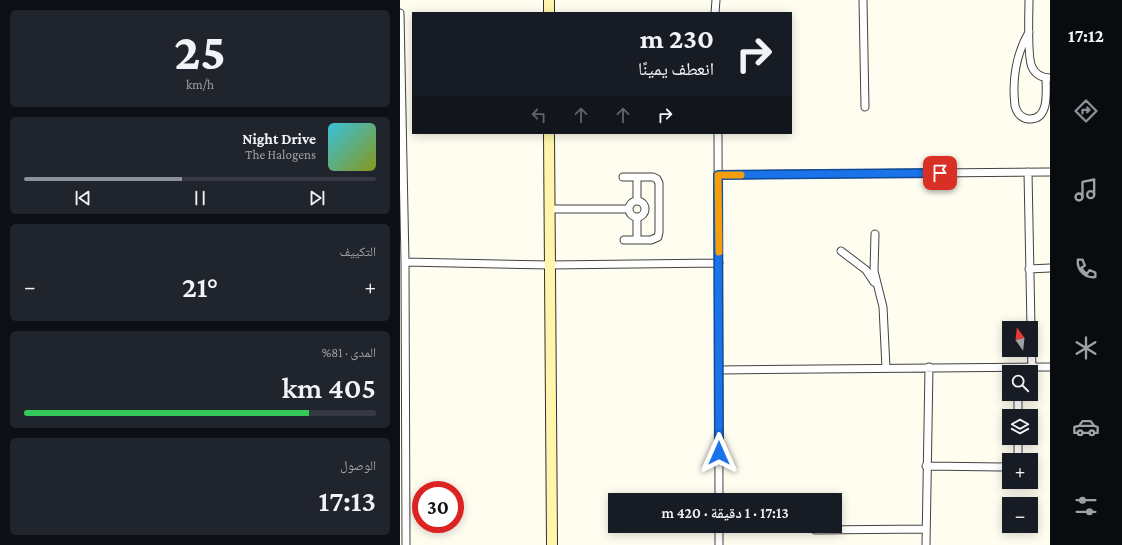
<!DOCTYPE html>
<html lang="ar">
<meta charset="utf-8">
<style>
:root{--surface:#171b24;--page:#20242c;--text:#f1f3f6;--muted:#9ea1a6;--line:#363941;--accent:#8c9099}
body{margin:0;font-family:"Crimson Pro","Noto Naskh Arabic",serif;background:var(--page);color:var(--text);direction:rtl;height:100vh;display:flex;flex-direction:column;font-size:15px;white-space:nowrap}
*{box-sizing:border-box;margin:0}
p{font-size:13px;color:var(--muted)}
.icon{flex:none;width:22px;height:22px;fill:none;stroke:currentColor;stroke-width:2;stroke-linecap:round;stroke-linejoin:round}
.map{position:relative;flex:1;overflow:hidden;direction:ltr}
.details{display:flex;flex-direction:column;gap:10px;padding:10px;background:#0d0f14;width:400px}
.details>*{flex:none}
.top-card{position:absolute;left:12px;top:12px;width:380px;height:122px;border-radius:0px;box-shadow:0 2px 10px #0003;direction:rtl;background:#171b24;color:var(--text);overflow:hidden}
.needle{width:26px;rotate:345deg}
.buttons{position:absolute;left:602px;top:321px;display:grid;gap:8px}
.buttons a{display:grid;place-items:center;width:36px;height:36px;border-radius:0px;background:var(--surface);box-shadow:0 2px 10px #0003;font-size:20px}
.speed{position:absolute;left:12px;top:481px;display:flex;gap:8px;font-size:20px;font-weight:700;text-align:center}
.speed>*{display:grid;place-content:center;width:52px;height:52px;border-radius:50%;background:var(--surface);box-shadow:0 2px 10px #0003;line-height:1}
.speed .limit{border:6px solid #d22;background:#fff;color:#111}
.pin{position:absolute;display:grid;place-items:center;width:34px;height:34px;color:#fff;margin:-17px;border-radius:8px;box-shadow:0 2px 6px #0006}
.me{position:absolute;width:44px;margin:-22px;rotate:0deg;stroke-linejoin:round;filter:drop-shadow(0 0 3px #0008)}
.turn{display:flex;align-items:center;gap:14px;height:84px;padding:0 12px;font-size:18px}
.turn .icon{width:52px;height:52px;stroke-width:2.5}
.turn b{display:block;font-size:28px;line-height:34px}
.lanes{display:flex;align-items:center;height:38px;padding:0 12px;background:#0003;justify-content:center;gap:20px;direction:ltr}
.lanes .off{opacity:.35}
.big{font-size:30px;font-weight:600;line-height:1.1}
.details .tile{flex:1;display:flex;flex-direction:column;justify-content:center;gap:6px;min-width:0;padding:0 14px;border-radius:6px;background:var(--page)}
.details .dial{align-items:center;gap:0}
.dial b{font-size:52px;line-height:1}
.song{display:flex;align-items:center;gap:12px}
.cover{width:48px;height:48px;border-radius:6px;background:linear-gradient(135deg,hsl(190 70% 55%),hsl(70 70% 35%))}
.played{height:4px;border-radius:2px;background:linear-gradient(90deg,var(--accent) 45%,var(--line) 45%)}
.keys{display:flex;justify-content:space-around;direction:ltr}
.heat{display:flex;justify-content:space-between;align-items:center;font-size:22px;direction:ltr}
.charge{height:6px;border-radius:3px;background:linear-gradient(90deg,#34c759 81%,var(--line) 0)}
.trip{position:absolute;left:208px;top:493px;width:234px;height:40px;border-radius:0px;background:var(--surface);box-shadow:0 2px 10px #0003;font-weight:600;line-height:40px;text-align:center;direction:rtl}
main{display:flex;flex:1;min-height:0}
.menu{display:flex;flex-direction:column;width:72px;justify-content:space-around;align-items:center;background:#090b0e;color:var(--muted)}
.menu .icon{width:28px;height:28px}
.menu .on{color:var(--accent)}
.menu b{font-size:18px;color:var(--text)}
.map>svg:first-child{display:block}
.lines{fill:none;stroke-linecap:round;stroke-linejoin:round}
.street-casing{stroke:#424242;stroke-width:9}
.secondary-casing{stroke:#313131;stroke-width:12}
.street{stroke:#fff;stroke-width:7}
.secondary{stroke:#fff6ab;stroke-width:10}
.route-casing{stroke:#114b97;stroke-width:10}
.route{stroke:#1a73e8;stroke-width:7}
.slow{stroke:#f59e0b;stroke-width:7}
</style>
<main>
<nav class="menu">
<b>17:12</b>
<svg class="icon on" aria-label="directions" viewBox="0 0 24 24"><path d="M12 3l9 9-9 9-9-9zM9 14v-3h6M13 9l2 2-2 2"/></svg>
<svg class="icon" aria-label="music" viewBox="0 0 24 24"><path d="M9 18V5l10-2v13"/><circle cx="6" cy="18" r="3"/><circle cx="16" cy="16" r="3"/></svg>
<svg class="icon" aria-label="phone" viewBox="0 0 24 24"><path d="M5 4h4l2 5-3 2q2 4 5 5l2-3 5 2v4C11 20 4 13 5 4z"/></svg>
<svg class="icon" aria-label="climate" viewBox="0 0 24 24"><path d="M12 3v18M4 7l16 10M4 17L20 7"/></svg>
<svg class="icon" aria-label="car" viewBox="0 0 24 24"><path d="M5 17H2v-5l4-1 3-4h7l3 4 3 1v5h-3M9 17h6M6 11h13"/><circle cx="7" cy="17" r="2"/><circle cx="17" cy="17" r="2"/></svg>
<svg class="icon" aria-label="filters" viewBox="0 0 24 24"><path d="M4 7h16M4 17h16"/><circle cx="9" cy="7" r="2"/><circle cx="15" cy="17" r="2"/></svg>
</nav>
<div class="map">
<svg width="650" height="545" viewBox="0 0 650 545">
<rect width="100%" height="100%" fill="#fffcf0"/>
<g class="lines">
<!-- street casing -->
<g class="street-casing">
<path id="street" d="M463,0L465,107
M629,0C629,13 627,58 632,67C635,74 642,78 650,78
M0,13L5,262L6,545
M315,13L316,0
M629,32C616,54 612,81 615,106C617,113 621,118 628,119C650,121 646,91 646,78
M318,133L319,500
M628,172L631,328
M318,175L650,172
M223,177H253L257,179L259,183V232L258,237L251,240H224
M237,201V177
M229 209a8 8 0 1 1 16 0a8 8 0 1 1-16 0Z
M150,209H229
M237,217V240
M475,234L474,271L483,307L486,368
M441,251L466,270L474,282
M5,262L150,265L319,263
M629,269L650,268
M631,341L632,367
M319,370L650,367
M618,394V416
M615,460L618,455V438
M526,466L601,467L609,465
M319,526V545
M415,530L526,529
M526,545L529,367"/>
</g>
<!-- secondary casing -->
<g class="secondary-casing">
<path id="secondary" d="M149,0V13
M149,133L152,545"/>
</g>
<!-- street -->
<use href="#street" class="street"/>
<!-- secondary -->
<use href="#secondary" class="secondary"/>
</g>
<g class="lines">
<!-- route casing -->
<g class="route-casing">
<path id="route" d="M319,453L318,175L540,173"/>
</g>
<!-- route -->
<use href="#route" class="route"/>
<!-- slow -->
<path class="slow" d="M319,252L318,175H341"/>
</g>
</svg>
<div class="buttons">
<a><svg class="needle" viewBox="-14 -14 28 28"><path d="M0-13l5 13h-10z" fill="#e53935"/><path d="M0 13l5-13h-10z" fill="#9ea1a6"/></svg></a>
<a><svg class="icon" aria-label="search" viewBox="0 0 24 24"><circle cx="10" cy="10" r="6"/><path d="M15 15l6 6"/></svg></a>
<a><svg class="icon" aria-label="layers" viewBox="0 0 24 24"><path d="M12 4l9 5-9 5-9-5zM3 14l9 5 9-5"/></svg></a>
<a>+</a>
<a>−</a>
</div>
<div class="speed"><div class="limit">30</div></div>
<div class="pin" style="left:540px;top:173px;background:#d93025"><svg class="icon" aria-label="arrive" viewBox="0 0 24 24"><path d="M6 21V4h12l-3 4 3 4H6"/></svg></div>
<svg class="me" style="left:319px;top:453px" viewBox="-20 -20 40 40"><path d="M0-17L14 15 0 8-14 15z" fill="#1a73e8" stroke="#fff" stroke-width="4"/></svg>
<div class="trip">17:13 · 1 دقيقة · 420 m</div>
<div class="top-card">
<div class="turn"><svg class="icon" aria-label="right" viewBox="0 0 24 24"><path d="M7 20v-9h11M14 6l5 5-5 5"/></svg><div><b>230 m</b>انعطف يمينًا</div></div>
<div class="lanes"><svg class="icon off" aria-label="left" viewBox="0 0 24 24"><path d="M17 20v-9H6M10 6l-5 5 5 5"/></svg><svg class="icon off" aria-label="ahead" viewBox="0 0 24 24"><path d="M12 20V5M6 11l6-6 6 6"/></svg><svg class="icon off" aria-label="ahead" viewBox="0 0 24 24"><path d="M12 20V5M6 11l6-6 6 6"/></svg><svg class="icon" aria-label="right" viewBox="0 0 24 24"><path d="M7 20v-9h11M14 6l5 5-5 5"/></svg></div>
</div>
</div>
<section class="details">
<div class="tile dial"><b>25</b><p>km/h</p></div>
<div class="tile">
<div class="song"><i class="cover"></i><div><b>Night Drive</b><p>The Halogens</p></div></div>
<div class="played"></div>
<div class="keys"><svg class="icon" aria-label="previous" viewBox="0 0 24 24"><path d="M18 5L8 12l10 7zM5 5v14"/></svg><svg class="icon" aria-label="pause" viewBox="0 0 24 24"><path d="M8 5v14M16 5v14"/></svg><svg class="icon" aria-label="next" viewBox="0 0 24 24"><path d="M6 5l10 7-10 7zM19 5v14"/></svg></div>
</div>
<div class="tile"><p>التكييف</p>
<div class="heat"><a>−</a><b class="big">21°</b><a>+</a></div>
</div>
<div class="tile"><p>المدى · 81%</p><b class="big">405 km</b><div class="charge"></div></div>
<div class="tile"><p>الوصول</p><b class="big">17:13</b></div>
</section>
</main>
